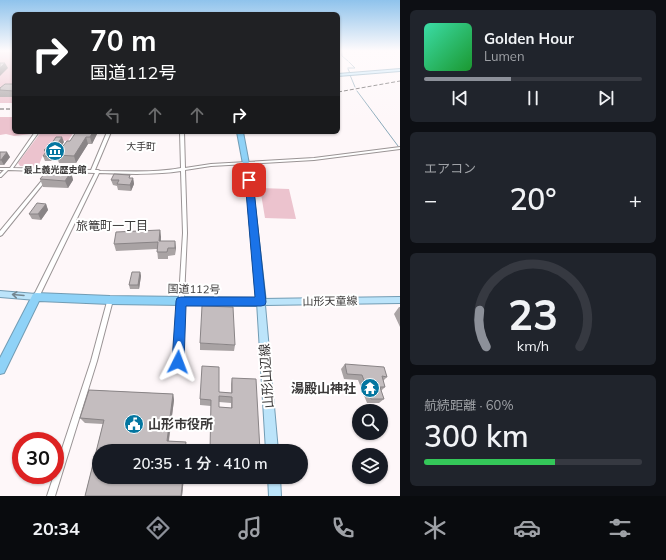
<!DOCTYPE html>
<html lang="ja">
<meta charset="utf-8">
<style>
:root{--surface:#171b24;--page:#20242c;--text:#f1f3f6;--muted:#9ea1a6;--line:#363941;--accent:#8c9099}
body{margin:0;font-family:Mulish,"Noto Sans JP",sans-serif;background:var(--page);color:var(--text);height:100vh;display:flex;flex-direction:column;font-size:15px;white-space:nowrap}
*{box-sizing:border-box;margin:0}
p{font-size:13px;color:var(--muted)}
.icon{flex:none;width:22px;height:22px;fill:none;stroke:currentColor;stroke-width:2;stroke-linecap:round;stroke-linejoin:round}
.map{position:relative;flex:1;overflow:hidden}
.side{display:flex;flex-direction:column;gap:10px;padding:10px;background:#0d0f14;width:266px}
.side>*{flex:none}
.hud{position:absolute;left:12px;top:12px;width:328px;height:122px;border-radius:6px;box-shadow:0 1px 3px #0004;background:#202124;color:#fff;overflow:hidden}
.fabs{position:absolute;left:352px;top:404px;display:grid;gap:8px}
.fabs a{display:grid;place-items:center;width:36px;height:36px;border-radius:50%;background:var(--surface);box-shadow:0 1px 3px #0004;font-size:20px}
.speed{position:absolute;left:12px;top:432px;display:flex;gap:8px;font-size:20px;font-weight:700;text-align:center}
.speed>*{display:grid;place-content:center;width:52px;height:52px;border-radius:50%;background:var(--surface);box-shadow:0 1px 3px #0004;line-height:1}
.speed .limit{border:6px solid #d22;background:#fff;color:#111}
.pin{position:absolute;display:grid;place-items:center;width:34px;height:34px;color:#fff;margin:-17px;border-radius:8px;box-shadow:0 2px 6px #0006}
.me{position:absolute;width:44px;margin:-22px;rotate:3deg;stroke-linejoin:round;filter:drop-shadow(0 0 3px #0008)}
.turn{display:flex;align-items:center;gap:14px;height:84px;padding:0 12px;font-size:18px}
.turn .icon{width:52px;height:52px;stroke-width:2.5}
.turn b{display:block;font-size:28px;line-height:34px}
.lanes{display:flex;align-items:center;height:38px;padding:0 12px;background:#0003;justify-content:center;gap:20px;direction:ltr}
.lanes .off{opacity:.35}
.big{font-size:30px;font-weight:600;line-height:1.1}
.side .tile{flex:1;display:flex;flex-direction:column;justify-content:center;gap:6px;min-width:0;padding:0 14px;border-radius:6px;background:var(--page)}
.side .dial{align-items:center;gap:0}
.dial svg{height:104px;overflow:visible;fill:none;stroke:var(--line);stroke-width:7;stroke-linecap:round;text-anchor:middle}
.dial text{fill:var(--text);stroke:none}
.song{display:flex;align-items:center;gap:12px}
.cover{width:48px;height:48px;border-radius:6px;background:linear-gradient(135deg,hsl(160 70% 55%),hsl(130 70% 35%))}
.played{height:4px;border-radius:2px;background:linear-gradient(90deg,var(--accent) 40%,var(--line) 40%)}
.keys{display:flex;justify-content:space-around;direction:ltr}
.heat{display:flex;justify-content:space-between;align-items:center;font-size:22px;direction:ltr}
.charge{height:6px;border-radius:3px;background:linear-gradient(90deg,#34c759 60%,var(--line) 0)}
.trip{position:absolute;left:92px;top:444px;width:216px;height:40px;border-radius:20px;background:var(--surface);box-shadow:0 1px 3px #0004;font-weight:600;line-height:40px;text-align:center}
.menu{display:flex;height:64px;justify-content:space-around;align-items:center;background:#090b0e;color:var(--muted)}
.menu .icon{width:28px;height:28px}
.menu .current{color:var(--accent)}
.menu b{font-size:18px;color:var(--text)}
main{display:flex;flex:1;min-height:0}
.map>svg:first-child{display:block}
.green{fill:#ecc3ce}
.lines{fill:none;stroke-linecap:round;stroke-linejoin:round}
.stream{stroke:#89a9ba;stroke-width:1}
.minor-casing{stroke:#9a9495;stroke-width:2}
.major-casing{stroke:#729cb4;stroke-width:2}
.highway-casing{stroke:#729cb4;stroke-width:2}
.minor{fill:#fff;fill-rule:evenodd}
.major{fill:#bce4fa;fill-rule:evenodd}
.highway{fill:#8fd2f7;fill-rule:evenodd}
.rail{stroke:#525050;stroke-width:1;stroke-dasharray:4 2;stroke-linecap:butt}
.wall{fill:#a9a3a4;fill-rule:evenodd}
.shaded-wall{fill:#898486}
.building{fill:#c4bdbf;stroke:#898486;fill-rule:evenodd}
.oneway{stroke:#758690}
.route{fill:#1a73e8;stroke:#114b97}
.labels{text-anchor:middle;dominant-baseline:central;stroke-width:4;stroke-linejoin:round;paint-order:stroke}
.far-poi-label{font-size:9px;font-weight:bold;fill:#3b3939;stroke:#fff}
.far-neighbourhood-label{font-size:10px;fill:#3b3939;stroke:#fff}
.street-label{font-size:11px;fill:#3b3939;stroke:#fff}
.neighbourhood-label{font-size:12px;fill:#3b3939;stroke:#fff}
.near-street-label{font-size:13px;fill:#3b3939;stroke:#fff}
.near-poi-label{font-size:13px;font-weight:bold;fill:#3b3939;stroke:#fff;text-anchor:end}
</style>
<main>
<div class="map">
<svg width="400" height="496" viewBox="0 0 400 496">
<rect width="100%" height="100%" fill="#fef7f9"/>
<!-- green -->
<path class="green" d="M0,52H14V103H0Z
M0,117H14V132H32L31,134L14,136L6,134L0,135Z
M41,132H74L68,141L57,140L48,153L43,155L38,167L20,166L18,163Z
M260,188L289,189L296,219L265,218Z"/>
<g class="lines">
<!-- stream -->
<path class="stream" d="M342,51V56L348,61
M348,68H355L349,62
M348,69L350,73
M350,75L355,87
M357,91L398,146"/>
<!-- minor casing -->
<g class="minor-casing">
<path id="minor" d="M35,132H39L13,168L91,170L107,132H111L95,170H98L100,171C127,171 154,173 181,168L180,132H184L185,168L211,164L314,158L400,147V149L314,160L211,166L185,170L187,233L181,362L180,364L178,365L176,364L175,362L183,233L181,171C154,175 127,174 99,173L39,297L38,299H34L33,297L95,173L8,170L1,177H0V174L4,170H0V168H10Z
M44,178H45L47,179L2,235L0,236V231Z
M108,298H112L113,300L97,361L55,496H47L54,475H55V470L91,361Z"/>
</g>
<!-- major casing -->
<g class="major-casing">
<path id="major" d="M400,69V71L338,76V74Z
M0,291L36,294L39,295L40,297L39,299L36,300L0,297Z
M400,297V303L265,305L278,451H266L257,302L258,300L261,299Z
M268,477H280L281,496H269Z"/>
</g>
<!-- highway casing -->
<g class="highway-casing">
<path id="highway" d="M237,132H243L252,180L266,302L264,305L261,306L110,304L39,301L4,373L0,374V358L33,294L36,293L110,296L256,298L246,180Z"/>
</g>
<!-- minor -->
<use href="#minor" class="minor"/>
<!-- major -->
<use href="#major" class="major"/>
<!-- highway -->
<use href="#highway" class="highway"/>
<!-- rail -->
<path class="rail" d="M338,92L400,81
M0,109H14"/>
</g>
<!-- wall -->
<path class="wall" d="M14,84V97H0V88Z
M98,132L92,144H88L76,163H59L56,155L70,141Z
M64,142L51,161H45L43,156L45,153L44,150Z
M0,152L10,157L4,165H0Z
M71,172L73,180L68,188L43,187L40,179Z
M131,178H133L134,184L131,191L118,190L117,186L113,185L111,180Z
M46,204L48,210L41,220L32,219L29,214Z
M160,230L161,241H175V255L168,256V259H158L157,249L116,251L114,244Z
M140,272L141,276L139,289H130L129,285Z
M399,307H400V327L394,314Z
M200,343L235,345L234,351L200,350Z
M345,364L387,377L383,381L385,387L381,391L384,399L379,403H367L358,380L344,379L341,369Z
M232,378L260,451L211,406L200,405V399L219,392L231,393V384ZM219,402L231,403V408L219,407Z
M350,386L355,390L353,392H349L348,388Z
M89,390L173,394L174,400L169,441L186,442V451H99V477H184L182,496H85L103,424L85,423L80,418Z"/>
<!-- shaded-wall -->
<path class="shaded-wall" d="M5,63L8,68L0,76V68Z
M93,132H98L92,144L90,137Z
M62,137L64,142L51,161L49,156Z
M86,137L88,144L76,163L74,156Z
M7,152L10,157L4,165L1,160Z
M71,172L73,180L68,188L65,181Z
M133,178L134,184L131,191L130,185Z
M46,204L48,210L41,220L38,214Z
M160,230L161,237L160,248L159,241Z
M175,241L176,248L175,255Z
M140,272L141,276L139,289L138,285Z
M173,394L174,400L168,445L167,441Z
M183,477H184L182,496H181Z"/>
<!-- building -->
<path class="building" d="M0,63H5L0,68Z
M5,84H14V91L0,90V88Z
M76,132H93L90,137H86L74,156L56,155L67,141H70Z
M56,137H62L49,156H43L46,152L44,150L52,143Z
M0,152H7L1,160H0Z
M47,171L71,172L65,181L40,179Z
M114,174L130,175L129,178H133L130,185L117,184L119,180H111Z
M37,203L46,204L38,214H29Z
M160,230L159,241H175V248H168L167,252H157L158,242L114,244L116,232Z
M132,272H140L138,285H129Z
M202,306L233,307L235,345L200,343Z
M345,364L384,367L387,377L382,376L385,387H380L384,399H371L362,375L347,374Z
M202,366L219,367V392L232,393V378L256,379L260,451H210L211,400L200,399ZM219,396L232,397V408L219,407Z
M350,386L354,387L355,390H351Z
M89,390L173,394L167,441L186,442L185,451H99V477H183L181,496H85L104,420L80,418Z"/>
<!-- one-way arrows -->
<defs><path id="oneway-shaft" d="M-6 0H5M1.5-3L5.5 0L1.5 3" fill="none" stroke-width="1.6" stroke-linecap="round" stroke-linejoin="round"/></defs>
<use class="oneway" href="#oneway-shaft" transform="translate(18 295) rotate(-175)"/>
<!-- sky -->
<linearGradient id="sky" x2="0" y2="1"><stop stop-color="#8fc3ec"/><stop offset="0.42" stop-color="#fffbfc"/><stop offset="1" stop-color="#fffbfc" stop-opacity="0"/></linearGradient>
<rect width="400" height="121" fill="url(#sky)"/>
<!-- route -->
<path class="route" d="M249,178L253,180L266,302L265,305L261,306H186L184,362L182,366L178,368L174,366L172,362L176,301L177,298L181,297H255L245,180Z"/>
<!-- icons -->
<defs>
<g id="museum-disc" transform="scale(1)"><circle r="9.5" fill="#0476a0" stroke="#fff"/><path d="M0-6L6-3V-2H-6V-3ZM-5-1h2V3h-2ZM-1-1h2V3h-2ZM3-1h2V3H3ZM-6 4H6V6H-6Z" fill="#fff"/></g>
<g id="temple-disc" transform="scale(1)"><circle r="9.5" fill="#0476a0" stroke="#fff"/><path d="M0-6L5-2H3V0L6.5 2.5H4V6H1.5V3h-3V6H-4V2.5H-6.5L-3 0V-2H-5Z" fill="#fff"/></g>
<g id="civic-disc" transform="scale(1)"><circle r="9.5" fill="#0476a0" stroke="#fff"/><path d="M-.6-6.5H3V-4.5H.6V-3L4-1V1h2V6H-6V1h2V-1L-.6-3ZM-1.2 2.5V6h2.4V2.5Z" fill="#fff"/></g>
</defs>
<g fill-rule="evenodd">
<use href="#museum-disc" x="55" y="151"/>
<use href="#temple-disc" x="370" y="388"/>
<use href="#civic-disc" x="134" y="424"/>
</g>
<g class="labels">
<!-- far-poi labels -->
<g class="far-poi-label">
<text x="55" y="169">最上義光歴史館</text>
</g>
<!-- far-neighbourhood labels -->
<g class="far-neighbourhood-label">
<text x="141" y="146">大手町</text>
</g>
<!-- street labels -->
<g class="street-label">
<text transform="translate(194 289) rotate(1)">国道112号</text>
<text transform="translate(330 301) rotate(-1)">山形天童線</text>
</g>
<!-- neighbourhood labels -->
<g class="neighbourhood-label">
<text x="112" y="225">旅篭町一丁目</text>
</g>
<!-- near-street labels -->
<g class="near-street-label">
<text transform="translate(266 376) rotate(-94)">山形山辺線</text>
</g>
<!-- near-poi labels -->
<g class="near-poi-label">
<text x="356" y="388">湯殿山神社</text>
<text x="148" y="424" text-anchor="start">山形市役所</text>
</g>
</g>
</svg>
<div class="fabs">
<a><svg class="icon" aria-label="search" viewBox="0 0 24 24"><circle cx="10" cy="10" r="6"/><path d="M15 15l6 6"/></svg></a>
<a><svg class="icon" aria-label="layers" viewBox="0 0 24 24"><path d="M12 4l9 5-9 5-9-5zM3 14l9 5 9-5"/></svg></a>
</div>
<div class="speed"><div class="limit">30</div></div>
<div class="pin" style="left:249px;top:180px;background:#d93025"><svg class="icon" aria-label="arrive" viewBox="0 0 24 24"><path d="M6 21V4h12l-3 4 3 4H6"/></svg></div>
<svg class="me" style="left:178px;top:362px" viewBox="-20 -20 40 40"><path d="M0-17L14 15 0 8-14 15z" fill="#1a73e8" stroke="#fff" stroke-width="4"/></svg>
<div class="trip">20:35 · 1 分 · 410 m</div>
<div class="hud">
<div class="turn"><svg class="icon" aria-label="right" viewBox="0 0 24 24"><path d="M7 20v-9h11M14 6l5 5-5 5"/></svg><div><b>70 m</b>国道112号</div></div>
<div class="lanes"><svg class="icon off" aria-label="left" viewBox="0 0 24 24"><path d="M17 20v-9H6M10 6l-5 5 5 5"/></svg><svg class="icon off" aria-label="ahead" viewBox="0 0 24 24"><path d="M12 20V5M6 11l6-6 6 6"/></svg><svg class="icon off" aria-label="ahead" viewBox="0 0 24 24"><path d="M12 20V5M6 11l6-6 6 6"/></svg><svg class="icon" aria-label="right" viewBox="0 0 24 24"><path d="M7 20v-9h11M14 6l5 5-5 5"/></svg></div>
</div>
</div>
<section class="side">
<div class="tile">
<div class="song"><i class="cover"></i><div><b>Golden Hour</b><p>Lumen</p></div></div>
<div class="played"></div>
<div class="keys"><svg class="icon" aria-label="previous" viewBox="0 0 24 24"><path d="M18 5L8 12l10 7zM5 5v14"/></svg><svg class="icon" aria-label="pause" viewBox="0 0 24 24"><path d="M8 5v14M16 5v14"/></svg><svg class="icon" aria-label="next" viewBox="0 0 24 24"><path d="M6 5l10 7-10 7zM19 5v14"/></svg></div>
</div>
<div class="tile"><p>エアコン</p>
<div class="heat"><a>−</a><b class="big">20°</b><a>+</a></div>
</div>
<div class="tile dial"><svg viewBox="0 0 100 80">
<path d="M14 69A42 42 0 1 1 86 69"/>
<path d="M14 69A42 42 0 0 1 9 41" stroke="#8c9099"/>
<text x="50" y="56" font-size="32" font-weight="700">23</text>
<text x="50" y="72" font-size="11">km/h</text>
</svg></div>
<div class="tile"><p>航続距離 · 60%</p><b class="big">300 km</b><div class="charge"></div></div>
</section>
</main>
<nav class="menu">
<b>20:34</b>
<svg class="icon current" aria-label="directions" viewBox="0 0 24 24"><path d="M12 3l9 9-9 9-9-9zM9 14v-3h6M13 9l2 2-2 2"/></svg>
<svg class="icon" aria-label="music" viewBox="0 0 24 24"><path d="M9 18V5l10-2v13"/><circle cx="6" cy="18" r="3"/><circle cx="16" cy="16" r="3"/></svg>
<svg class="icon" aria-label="phone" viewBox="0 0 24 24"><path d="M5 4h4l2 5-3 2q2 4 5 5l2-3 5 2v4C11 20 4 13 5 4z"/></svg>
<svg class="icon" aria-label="climate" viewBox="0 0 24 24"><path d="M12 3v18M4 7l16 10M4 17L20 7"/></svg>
<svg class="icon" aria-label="car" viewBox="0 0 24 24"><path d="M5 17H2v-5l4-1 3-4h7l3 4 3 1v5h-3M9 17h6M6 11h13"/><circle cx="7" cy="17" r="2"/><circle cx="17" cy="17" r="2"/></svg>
<svg class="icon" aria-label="filters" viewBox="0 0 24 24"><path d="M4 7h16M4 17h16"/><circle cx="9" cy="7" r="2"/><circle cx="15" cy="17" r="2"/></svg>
</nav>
